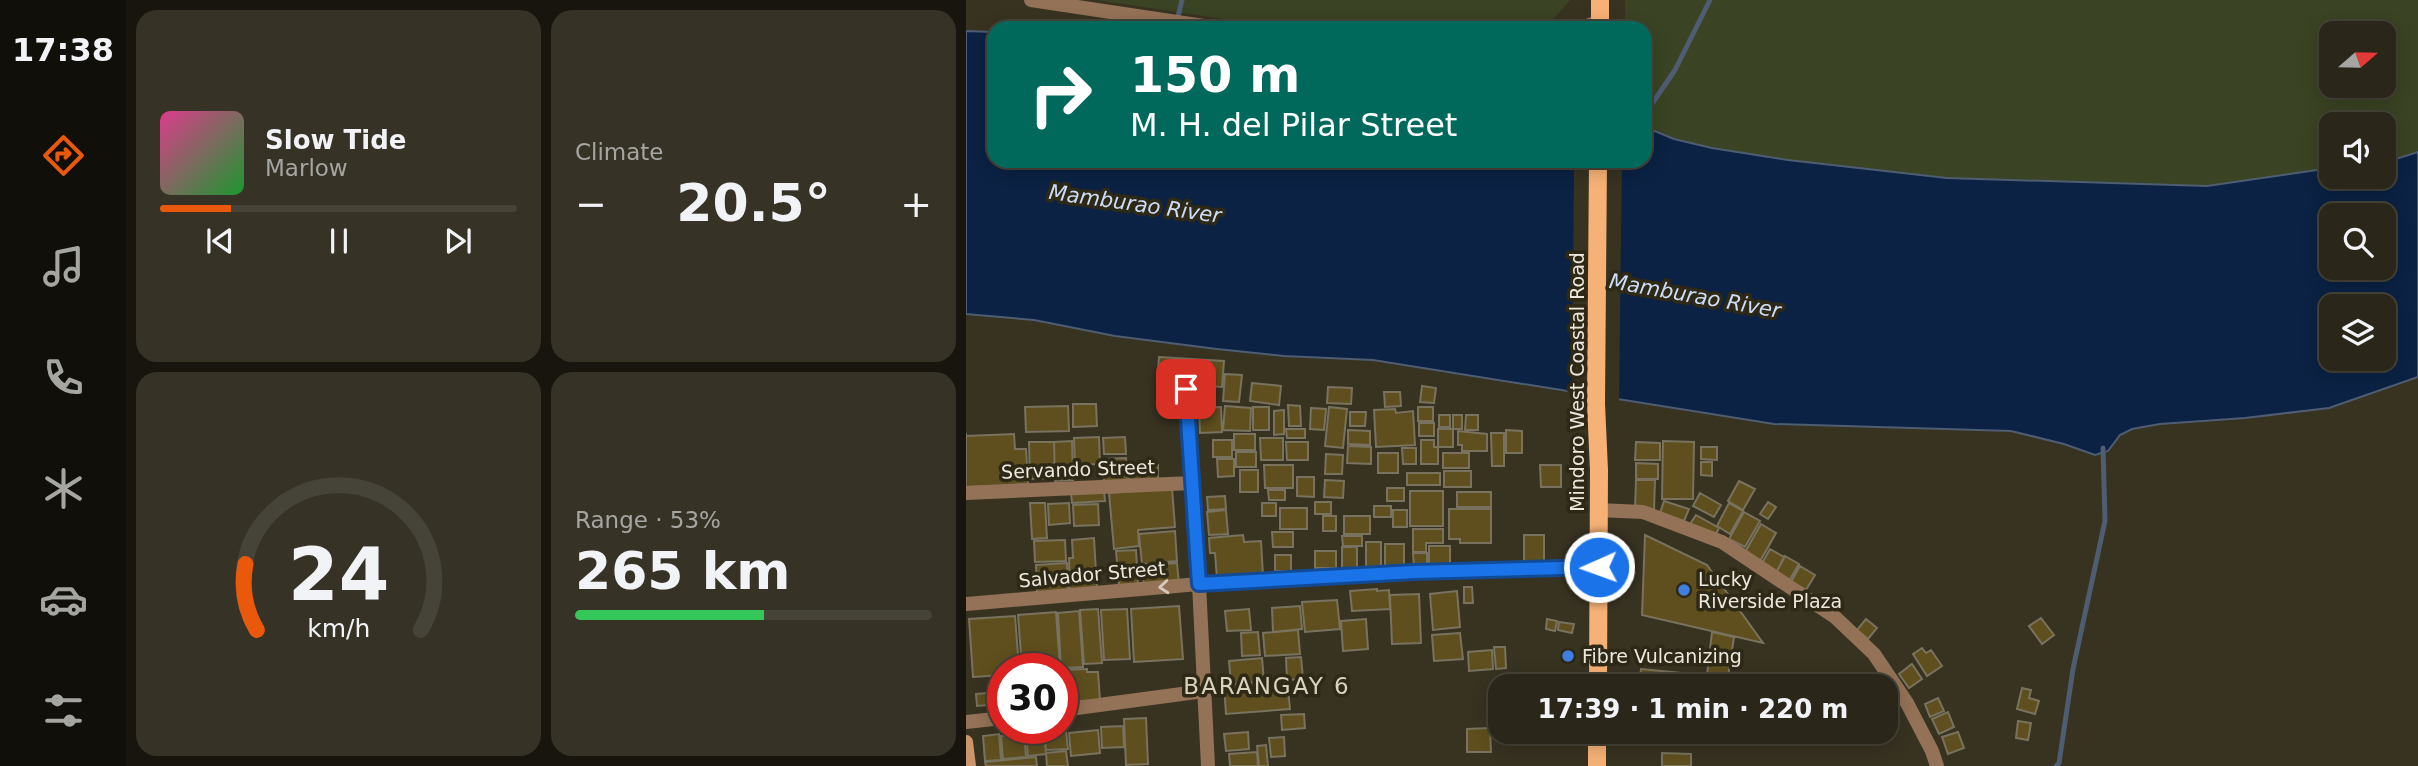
<!DOCTYPE html>
<meta charset="utf-8">
<style>
:root{--surface:#2a2619;--page:#363226;--text:#f1f3f6;--muted:#a5a5a2;--line:#464338;--accent:#ea580c}
body{margin:0;font-family:"DejaVu Sans",sans-serif;background:var(--page);color:var(--text);height:100vh;display:flex;flex-direction:column;font-size:26px;white-space:nowrap}
*{box-sizing:border-box;margin:0}
p{font-size:23px;color:var(--muted)}
.icon{flex:none;width:38px;height:38px;fill:none;stroke:currentColor;stroke-width:2;stroke-linecap:round;stroke-linejoin:round}
.map{position:relative;flex:1;overflow:hidden}
.side{display:flex;flex-direction:column;gap:10px;padding:10px;background:#17150e;width:840px}
.side>*{flex:none}
.guide{position:absolute;left:21px;top:21px;width:665px;height:147px;border-radius:21px;box-shadow:0 4px 18px #0003,0 0 0 2px var(--line);background:#00695c;color:#fff;overflow:hidden}
.needle{width:46px;rotate:70deg}
.fabs{position:absolute;left:1353px;top:21px;display:grid;gap:14px}
.fabs a{display:grid;place-items:center;width:77px;height:77px;border-radius:14px;background:var(--surface);box-shadow:0 4px 18px #0003,0 0 0 2px var(--line);font-size:35px}
.speed{position:absolute;left:21px;top:653px;display:flex;gap:14px;font-size:35px;font-weight:700;text-align:center}
.speed>*{display:grid;place-content:center;width:91px;height:91px;border-radius:50%;background:var(--surface);box-shadow:0 4px 18px #0003,0 0 0 2px var(--line);line-height:1}
.speed .limit{border:10px solid #d22;background:#fff;color:#111}
.pin{position:absolute;display:grid;place-items:center;width:60px;height:60px;color:#fff;margin:-30px;border-radius:14px;box-shadow:0 4px 10px #0006}
.me{position:absolute;width:77px;margin:-38px;rotate:268deg;stroke-linejoin:round;filter:drop-shadow(0 0 5px #0008)}
.turn{display:flex;align-items:center;gap:24px;height:147px;padding:0 28px;font-size:32px}
.turn .icon{width:91px;height:91px;stroke-width:2.5}
.turn b{display:block;font-size:49px;line-height:60px}
.big{font-size:52px;font-weight:600;line-height:1.1}
.side .tile{flex:1;display:flex;flex-direction:column;justify-content:center;gap:10px;min-width:0;padding:0 24px;border-radius:21px;background:var(--page)}
.side .dial{align-items:center;gap:0}
.dial svg{height:182px;overflow:visible;fill:none;stroke:var(--line);stroke-width:7;stroke-linecap:round;text-anchor:middle}
.dial text{fill:var(--text);stroke:none}
.song{display:flex;align-items:center;gap:21px}
.cover{width:84px;height:84px;border-radius:10px;background:linear-gradient(135deg,hsl(330 70% 55%),hsl(130 70% 35%))}
.played{height:7px;border-radius:4px;background:linear-gradient(90deg,var(--accent) 20%,var(--line) 20%)}
.keys{display:flex;justify-content:space-around;direction:ltr}
.heat{display:flex;justify-content:space-between;align-items:center;font-size:38px;direction:ltr}
.charge{height:10px;border-radius:5px;background:linear-gradient(90deg,#34c759 53%,var(--line) 0)}
.side .tiles{flex:1;display:grid;gap:10px;grid-template-columns:repeat(2,1fr)}
.trip{position:absolute;left:522px;top:674px;width:410px;height:70px;border-radius:21px;background:var(--surface);box-shadow:0 4px 18px #0003,0 0 0 2px var(--line);font-weight:600;line-height:70px;text-align:center}
main{display:flex;flex:1;min-height:0}
.menu{display:flex;flex-direction:column;width:126px;justify-content:space-around;align-items:center;background:#110f0a;color:var(--muted)}
.menu .icon{width:49px;height:49px}
.menu .current{color:var(--accent)}
.menu b{font-size:32px;color:var(--text)}
.map>svg:first-child{display:block}
.green{fill:#3a4323;fill-rule:evenodd}
.water{fill:#0b2244;stroke:#4e5d72;stroke-width:2;fill-rule:evenodd}
.pier{fill:#383221}
.lines{fill:none;stroke-linecap:round;stroke-linejoin:round}
.stream{stroke:#4e5d72;stroke-width:5}
.building{fill:#5f4f1e;stroke:#78725f;stroke-width:2}
.street{stroke:#947257;stroke-width:14}
.secondary{stroke:#cb9669;stroke-width:14}
.primary{stroke:#f6b176;stroke-width:18}
.oneway{stroke:#d6cabc}
.route-casing{stroke:#114b97;stroke-width:18}
.route{stroke:#1a73e8;stroke-width:12}
.shop-dot{fill:#3f7fe0;stroke:#2e2817;stroke-width:2.5}
.labels{text-anchor:middle;dominant-baseline:central;stroke-width:7;stroke-linejoin:round;paint-order:stroke}
.street-label{font-size:19px;fill:#ece8de;stroke:#2e2817}
.poi-label{font-size:19px;fill:#ece8de;stroke:#2e2817;text-anchor:start}
.water-label{font-size:21px;font-style:italic;fill:#ccddf7;stroke:#2e2817}
.quarter-label{font-size:23px;letter-spacing:2px;fill:#d9d2bd;stroke:#2e2817}
</style>
<main>
<nav class="menu">
<b>17:38</b>
<svg class="icon current" aria-label="directions" viewBox="0 0 24 24"><path d="M12 3l9 9-9 9-9-9zM9 14v-3h6M13 9l2 2-2 2"/></svg>
<svg class="icon" aria-label="music" viewBox="0 0 24 24"><path d="M9 18V5l10-2v13"/><circle cx="6" cy="18" r="3"/><circle cx="16" cy="16" r="3"/></svg>
<svg class="icon" aria-label="phone" viewBox="0 0 24 24"><path d="M5 4h4l2 5-3 2q2 4 5 5l2-3 5 2v4C11 20 4 13 5 4z"/></svg>
<svg class="icon" aria-label="climate" viewBox="0 0 24 24"><path d="M12 3v18M4 7l16 10M4 17L20 7"/></svg>
<svg class="icon" aria-label="car" viewBox="0 0 24 24"><path d="M5 17H2v-5l4-1 3-4h7l3 4 3 1v5h-3M9 17h6M6 11h13"/><circle cx="7" cy="17" r="2"/><circle cx="17" cy="17" r="2"/></svg>
<svg class="icon" aria-label="filters" viewBox="0 0 24 24"><path d="M4 7h16M4 17h16"/><circle cx="9" cy="7" r="2"/><circle cx="15" cy="17" r="2"/></svg>
</nav>
<section class="side">
<div class="tiles">
<div class="tile">
<div class="song"><i class="cover"></i><div><b>Slow Tide</b><p>Marlow</p></div></div>
<div class="played"></div>
<div class="keys"><svg class="icon" aria-label="previous" viewBox="0 0 24 24"><path d="M18 5L8 12l10 7zM5 5v14"/></svg><svg class="icon" aria-label="pause" viewBox="0 0 24 24"><path d="M8 5v14M16 5v14"/></svg><svg class="icon" aria-label="next" viewBox="0 0 24 24"><path d="M6 5l10 7-10 7zM19 5v14"/></svg></div>
</div>
<div class="tile"><p>Climate</p>
<div class="heat"><a>−</a><b class="big">20.5°</b><a>+</a></div>
</div>
<div class="tile dial"><svg viewBox="0 0 100 80">
<path d="M14 69A42 42 0 1 1 86 69"/>
<path d="M14 69A42 42 0 0 1 9 40" stroke="#ea580c"/>
<text x="50" y="56" font-size="32" font-weight="700">24</text>
<text x="50" y="72" font-size="11">km/h</text>
</svg></div>
<div class="tile"><p>Range · 53%</p><b class="big">265 km</b><div class="charge"></div></div>
</div>
</section>
<div class="map">
<svg width="1452" height="766" viewBox="0 0 1452 766">
<rect width="100%" height="100%" fill="#383221"/>
<!-- green -->
<path class="green" d="M130,0H604L580,28H317Z
M659,0H1452V152L1430,159L1428,154L1418,156V124H1365V168L1241,186L981,178L822,160L746,148L708,139L679,127V28H659ZM1365,33H1418V86H1365Z"/>
<!-- water -->
<path class="water" d="M0,31L28,32V161H679V127L708,139L746,148L822,160L981,178L1241,186L1365,168V177H1418V156L1428,153L1430,159L1452,152V377L1363,408L1279,418L1194,424L1166,429L1154,435L1142,451L1129,455L1098,444L1045,431L808,424L407,360L318,356L251,349L149,336L68,320L0,314ZM1365,215H1418V268H1365ZM1365,306H1418V359H1365Z"/>
<!-- pier -->
<path class="pier" d="M608,161H656L653,403L606,395Z"/>
<g class="lines">
<!-- stream -->
<path class="stream" d="M211,21L216,0
M679,114L709,70L744,0
M1090,766L1093,763L1107,669L1139,521L1137,448"/>
</g>
<!-- building -->
<path class="building" d="M193,357L258,361L256,387L191,383Z
M259,374L276,375L273,402L257,401Z
M286,383L315,386L313,405L284,401Z
M456,386L470,388L468,403L454,402Z
M362,387L386,388L385,404L361,403Z
M418,392H434L435,406L419,407Z
M107,404H130L131,426L107,427Z
M322,405L334,406L335,426H323Z
M102,406L103,431L60,432L59,407Z
M259,406L285,408L284,431L257,430Z
M255,407L256,432L234,433L233,408Z
M287,407H303V430H287Z
M363,407L381,409L377,448L359,446Z
M452,407H467V421H452Z
M345,408L360,409L358,430L344,429Z
M429,409L430,413L447,411L449,445L410,447L408,410Z
M318,410V434L308,435V411Z
M384,412H400L399,426H384Z
M473,415H484V427H473Z
M487,415H496V429H487Z
M500,415H512V430H499Z
M453,423H468V436H453Z
M320,429H339V438H321Z
M472,429H487V447H472Z
M382,430L404,431V445L382,444Z
M540,430L556,431V453H540Z
M492,431L521,434V451H496V445H492Z
M0,433V436L48,434L49,449H60L62,484L0,487Z
M525,433H538V466H526Z
M268,434H289V450H268Z
M133,437L134,464L109,465L108,438Z
M159,437L160,454H138L137,438Z
M294,438H317V460H295Z
M247,440H266V457H247Z
M455,440H468V447H472V464H455Z
M106,441L107,480L89,481L88,442Z
M697,441L728,442L727,499H696Z
M63,442H88L89,478L64,479Z
M320,442H342V460H321Z
M670,442L694,443V460H669Z
M382,446L405,447V464L381,463Z
M735,447H751V460L735,459Z
M436,448H450V464H437Z
M270,452H290V467H270Z
M412,453H432V473H412Z
M477,453H503V468H477Z
M360,454L377,455L376,474H359Z
M160,458L161,482L138,483L137,459Z
M251,459H268V476L252,477Z
M735,462H746V476L735,475Z
M670,463L692,464V479H670Z
M192,465V479L163,480V466Z
M298,465H327V488H299Z
M574,465H595V487H575Z
M274,470H292V492H274Z
M478,471H505V487H478Z
M441,473H474V485H441Z
M331,477H348V497L331,496Z
M359,480L378,481L377,498L358,497Z
M670,480H689L688,510L669,509Z
M773,481L789,489L777,510L762,501Z
M206,488L209,527L172,530L173,546L148,549L143,493Z
M421,488H438V501H421Z
M302,490H319V500H303Z
M138,491L139,501L106,503L105,493Z
M444,491H477V526H444Z
M491,492H525V507H491Z
M734,493L755,505L748,517L727,506Z
M259,496L260,509L242,510L241,497Z
M698,501L723,509L718,521L694,513Z
M349,502H365V514H349Z
M802,502L810,507L802,519L794,514Z
M64,503H79L81,538L66,539Z
M103,503L104,523L83,525L82,504Z
M296,503H310V516H296Z
M763,503L777,511L764,534L751,526Z
M132,504L133,525L108,526L107,505Z
M408,506H425V517H408Z
M314,508H341V529H314Z
M483,509H525V543H494V539H483Z
M260,510L262,534L243,535L241,512Z
M427,510H441V527H427Z
M778,512L794,521L779,547L763,539Z
M730,515L753,528L748,538L724,524Z
M357,516H370V531H357Z
M378,516H404V534H378Z
M795,524L810,533L793,563L778,554Z
M447,529H477V543H460V552H447Z
M209,531L211,561L176,564L173,534Z
M306,532H327V547H307Z
M277,535L278,542L295,541L297,576L251,579L249,553H244L243,538Z
M558,535H578V561H558Z
M679,535L741,565L797,643L676,615Z
M376,536H396V546H377Z
M128,538L131,589L104,591L103,558H107L106,540Z
M99,540L100,561L69,562L68,541Z
M400,542H415V570H400Z
M419,544H438V567H419Z
M463,546H484V568H463Z
M376,547H391V574H376Z
M804,549L818,557L810,573L795,565Z
M170,550L172,584L153,585L150,551Z
M349,551H370V568H349Z
M447,553H461V569H448Z
M309,555H325V571H309Z
M819,556L833,564L823,581L810,573Z
M101,563L102,591L71,593L70,565Z
M211,563L213,584L178,586L176,566Z
M834,566L849,575L840,590L825,582Z
M498,587H506L507,603H498Z
M411,589V591L423,590L424,609L386,611L384,591Z
M491,591L494,627L467,630L464,594Z
M453,594L455,643L426,644L424,595Z
M371,600L374,629L339,632L336,602Z
M213,606L217,659L168,662L165,609Z
M334,606L336,629L307,632L306,608Z
M132,609L136,663L118,664L114,610Z
M161,609L164,659L138,660L135,610Z
M283,609L285,630L261,631L259,611Z
M113,611L117,667L95,668L92,613Z
M90,612L94,667L56,668L52,615Z
M49,616L53,668H37V675L7,677L3,619Z
M1075,618L1088,635L1076,644L1063,626Z
M400,619L402,649L377,651L375,621Z
M581,619L591,621L589,631L580,629Z
M900,619L911,628L902,639L891,630Z
M593,622L608,624L606,633L592,630Z
M332,630L334,654L299,656L297,633Z
M292,632L294,655L276,656L275,633Z
M746,632L768,637L762,677L741,675Z
M494,633L497,659L468,661L466,635Z
M528,647H539L540,668L530,669Z
M956,648L960,653L965,650L976,666L961,676L947,654Z
M526,650L527,669L503,671L502,652Z
M335,657L337,679L321,680L320,658Z
M296,658L298,681L265,684L263,661Z
M946,664L956,679L943,688L933,674Z
M121,669V672H132L134,700L96,702V670Z
M675,669L766,678V686H673Z
M321,680L324,709L260,714L258,685Z
M1056,688L1065,690L1063,698L1073,701L1069,714L1051,709Z
M34,692L35,704L11,706L10,694Z
M972,698L978,711L964,717L959,704Z
M982,712L988,727L973,734L966,719Z
M338,714L339,728L316,730L315,715Z
M180,718L182,764L160,765L158,719Z
M1052,721L1065,723L1062,740L1050,738Z
M96,722H99L102,749L80,750L78,728H96Z
M157,726L158,747L136,748L135,727Z
M524,728L525,752H501V729Z
M132,730L134,753L105,756L103,733Z
M78,732L80,754L62,756L60,733Z
M282,732L283,749L260,751L258,734Z
M992,732L998,748L982,754L976,737Z
M33,734L35,760L19,761L17,736Z
M58,734L60,757L37,759L35,736Z
M318,737L319,756L305,757L303,738Z
M300,745L302,766H293L291,746Z
M100,751L102,766H81L80,753Z
M291,752L292,766H264L263,754Z
M696,753L725,754V766H696Z
M70,757L71,766H20L19,762Z"/>
<g class="lines">
<!-- street -->
<path class="street" d="M65,0L251,28
M615,28L634,21
M220,389L233,584L242,766
M0,493L226,483
M632,510L677,512L756,542L869,617L908,654L941,703L966,751L971,766
M0,604L233,584L448,572L633,567
M96,710L238,691
M0,722L37,718"/>
<!-- secondary -->
<path class="secondary" d="M0,742L3,766"/>
<!-- primary -->
<path class="primary" d="M634,28V0
M632,686L633,470L630,404L632,161
M631,766V732"/>
</g>
<!-- one-way arrows -->
<defs><path id="oneway-chevron" d="M-2-3.5L2.5 0L-2 3.5" fill="none" stroke-width="1.6" stroke-linecap="round" stroke-linejoin="round" transform="scale(1.75)"/></defs>
<use class="oneway" href="#oneway-chevron" transform="translate(198 587) rotate(175)"/>
<g class="lines">
<!-- route casing -->
<g class="route-casing">
<path id="route" d="M220,389L233,584L448,572L633,567"/>
</g>
<!-- route -->
<use href="#route" class="route"/>
</g>
<!-- markers -->
<g class="shop-dot">
<circle cx="718" cy="590" r="7"/>
<circle cx="602" cy="656" r="7"/>
</g>
<g class="labels">
<!-- street labels -->
<g class="street-label">
<text transform="translate(611 382) rotate(-90)">Mindoro West Coastal Road</text>
<text transform="translate(112 469) rotate(-2)">Servando Street</text>
<text transform="translate(126 574) rotate(-5)">Salvador Street</text>
</g>
<!-- poi labels -->
<g class="poi-label">
<text x="732" y="579">Lucky<tspan x="732" dy="22">Riverside Plaza</tspan></text>
<text x="616" y="656">Fibre Vulcanizing</text>
</g>
<!-- water labels -->
<g class="water-label">
<text transform="translate(169 204) rotate(8)">Mamburao River</text>
<text transform="translate(729 296) rotate(10)">Mamburao River</text>
</g>
<!-- quarter labels -->
<g class="quarter-label">
<text x="301" y="686">BARANGAY 6</text>
</g>
</g>
</svg>
<div class="fabs">
<a><svg class="needle" viewBox="-14 -14 28 28"><path d="M0-13l5 13h-10z" fill="#e53935"/><path d="M0 13l5-13h-10z" fill="#a5a5a2"/></svg></a>
<a><svg class="icon" aria-label="sound" viewBox="0 0 24 24"><path d="M4 9h4l5-4v14l-5-4H4zM17 9q2 3 0 6"/></svg></a>
<a><svg class="icon" aria-label="search" viewBox="0 0 24 24"><circle cx="10" cy="10" r="6"/><path d="M15 15l6 6"/></svg></a>
<a><svg class="icon" aria-label="layers" viewBox="0 0 24 24"><path d="M12 4l9 5-9 5-9-5zM3 14l9 5 9-5"/></svg></a>
</div>
<div class="speed"><div class="limit">30</div></div>
<div class="pin" style="left:220px;top:389px;background:#d93025"><svg class="icon" aria-label="arrive" viewBox="0 0 24 24"><path d="M6 21V4h12l-3 4 3 4H6"/></svg></div>
<svg class="me" style="left:633px;top:567px" viewBox="-20 -20 40 40"><circle r="17" fill="#1a73e8" stroke="#fff" stroke-width="3"/><path d="M0-11L8 9 0 5-8 9z" fill="#fff"/></svg>
<div class="trip">17:39 · 1 min · 220 m</div>
<div class="guide">
<div class="turn"><svg class="icon" aria-label="right" viewBox="0 0 24 24"><path d="M7 20v-9h11M14 6l5 5-5 5"/></svg><div><b>150 m</b>M. H. del Pilar Street</div></div>
</div>
</div>
</main>
